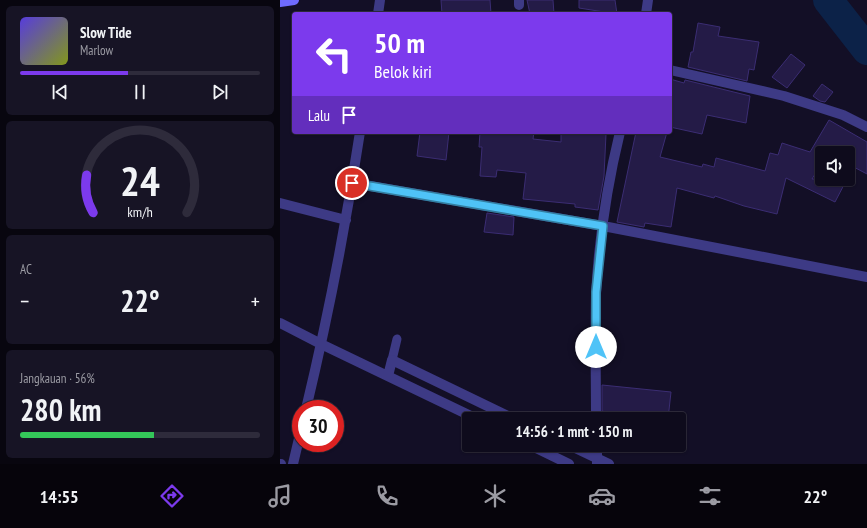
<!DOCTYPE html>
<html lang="id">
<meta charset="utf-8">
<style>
:root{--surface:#0e0b1c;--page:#171425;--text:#f1f3f6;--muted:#9b9ba3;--line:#2e2b3b;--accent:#7c3aed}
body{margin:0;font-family:"PT Sans Narrow",sans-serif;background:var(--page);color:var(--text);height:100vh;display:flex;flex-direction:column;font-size:15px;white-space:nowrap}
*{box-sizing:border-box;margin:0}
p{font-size:13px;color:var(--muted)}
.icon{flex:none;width:22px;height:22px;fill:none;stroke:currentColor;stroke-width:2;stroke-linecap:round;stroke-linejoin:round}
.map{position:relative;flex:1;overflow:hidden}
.drawer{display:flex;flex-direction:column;gap:6px;padding:6px;background:#08060f;width:280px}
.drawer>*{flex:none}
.guide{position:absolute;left:12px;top:12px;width:380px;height:122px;border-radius:4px;box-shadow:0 1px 3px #0004,0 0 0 1px var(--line);background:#7c3aed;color:#fff;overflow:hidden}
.controls{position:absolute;left:535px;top:146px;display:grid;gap:8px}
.controls a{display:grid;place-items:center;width:40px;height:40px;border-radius:4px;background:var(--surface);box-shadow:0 1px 3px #0004,0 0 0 1px var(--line);font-size:20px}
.speed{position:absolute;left:12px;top:400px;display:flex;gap:8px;font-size:20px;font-weight:700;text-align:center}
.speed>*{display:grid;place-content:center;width:52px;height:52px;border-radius:50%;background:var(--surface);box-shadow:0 1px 3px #0004,0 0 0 1px var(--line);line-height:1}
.speed .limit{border:6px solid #d22;background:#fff;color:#111}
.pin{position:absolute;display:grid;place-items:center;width:34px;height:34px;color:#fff;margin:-17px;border:2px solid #fff;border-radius:50%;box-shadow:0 1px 4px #0007}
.me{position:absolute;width:44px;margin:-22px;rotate:0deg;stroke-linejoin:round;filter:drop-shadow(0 0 3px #0008)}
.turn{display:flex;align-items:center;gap:14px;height:84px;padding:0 16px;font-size:18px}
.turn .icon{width:52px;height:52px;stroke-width:2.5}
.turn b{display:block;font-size:28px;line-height:34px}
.then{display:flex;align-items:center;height:38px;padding:0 16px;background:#0003;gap:8px;font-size:15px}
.big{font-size:30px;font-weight:700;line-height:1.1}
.drawer .card{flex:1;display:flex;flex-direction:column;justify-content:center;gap:6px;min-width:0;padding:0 14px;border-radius:6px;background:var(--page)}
.drawer .dial{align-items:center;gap:0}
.dial svg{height:104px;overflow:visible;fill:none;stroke:var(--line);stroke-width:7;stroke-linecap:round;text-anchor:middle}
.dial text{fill:var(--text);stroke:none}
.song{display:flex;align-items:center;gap:12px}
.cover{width:48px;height:48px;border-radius:6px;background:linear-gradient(135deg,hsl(250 70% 55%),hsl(70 70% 35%))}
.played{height:4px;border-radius:2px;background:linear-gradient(90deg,var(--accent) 45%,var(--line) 45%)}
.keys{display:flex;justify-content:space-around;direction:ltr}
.heat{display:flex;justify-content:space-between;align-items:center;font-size:22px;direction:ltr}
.charge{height:6px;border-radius:3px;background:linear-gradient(90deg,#34c759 56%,var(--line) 0)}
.trip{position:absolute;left:182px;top:412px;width:224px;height:40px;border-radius:4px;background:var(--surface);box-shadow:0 1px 3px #0004,0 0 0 1px var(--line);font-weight:700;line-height:40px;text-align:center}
.menu{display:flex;height:64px;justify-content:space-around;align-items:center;background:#06040b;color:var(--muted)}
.menu .icon{width:28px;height:28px}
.menu .on{color:var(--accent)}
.menu b{font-size:18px;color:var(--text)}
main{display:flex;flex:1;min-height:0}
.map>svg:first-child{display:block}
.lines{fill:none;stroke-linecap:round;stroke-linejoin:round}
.river{stroke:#0c2248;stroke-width:30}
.building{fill:#241b47;stroke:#3b2d73}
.lane{stroke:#3d3a85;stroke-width:9}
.street{stroke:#3d3a85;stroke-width:10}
.secondary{stroke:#6f6bff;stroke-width:10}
.route-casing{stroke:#337fa1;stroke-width:10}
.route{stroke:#4fc3f7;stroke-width:7}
</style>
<main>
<section class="drawer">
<div class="card">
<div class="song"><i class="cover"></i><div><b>Slow Tide</b><p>Marlow</p></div></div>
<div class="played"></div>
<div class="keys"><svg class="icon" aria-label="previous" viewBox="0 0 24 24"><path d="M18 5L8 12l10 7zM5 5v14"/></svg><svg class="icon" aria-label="pause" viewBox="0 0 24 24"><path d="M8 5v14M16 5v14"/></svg><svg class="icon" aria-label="next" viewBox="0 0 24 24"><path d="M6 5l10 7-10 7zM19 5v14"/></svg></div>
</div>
<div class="card dial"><svg viewBox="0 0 100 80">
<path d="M14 69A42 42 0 1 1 86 69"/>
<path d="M14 69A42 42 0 0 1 9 40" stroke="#7c3aed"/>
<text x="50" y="56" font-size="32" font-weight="700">24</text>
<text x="50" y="72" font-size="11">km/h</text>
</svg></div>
<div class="card"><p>AC</p>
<div class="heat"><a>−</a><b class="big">22°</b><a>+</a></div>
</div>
<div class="card"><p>Jangkauan · 56%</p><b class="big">280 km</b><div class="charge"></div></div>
</section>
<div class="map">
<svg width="587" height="464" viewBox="0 0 587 464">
<rect width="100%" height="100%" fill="#130f26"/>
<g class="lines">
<!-- river -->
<path class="river" d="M548,0L587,50"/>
</g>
<!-- building -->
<path class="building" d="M161,0H210L211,14H162Z
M247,0H273L274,14H250Z
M299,0H335L337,14L299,8Z
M418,23L440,27L438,36L479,42L474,70L469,69L467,81L408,67L411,52H413Z
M511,54L525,65L507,88L492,77Z
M390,79L404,83L405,80L470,96L466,123L427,115L422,134L390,127Z
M542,84L553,92L545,102L540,101L533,96Z
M549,120L587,142V174L568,164V153H542V163L532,179H567L555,202L506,178L497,214L464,206L435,196L434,198L397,188L391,227L365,223L364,227L337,222L356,132H387L380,157L422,167L423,164L434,167L436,158L485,171L490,153L498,155L502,143L530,152Z
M140,132H169L166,160L137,156Z
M200,132H254L253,139L281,142V132H312V133L326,134L324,176L318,210L295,207V204L243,199L246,173L217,170L216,177L200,176L202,147H199Z
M207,213L234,217L233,235L204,232Z
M322,385L391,392L388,419H352L322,411Z"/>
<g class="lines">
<!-- lane -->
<path class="lane" d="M112,360L117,339"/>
<!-- street -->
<path class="street" d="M239,0V5
M98,14L100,0
M366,14L368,0
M390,70L504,96L563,115L587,127
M73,183L323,226L587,277
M0,203L66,220
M0,323L41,344L197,419
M108,376L112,360L234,419
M26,409C48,317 66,225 80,132
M316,419C316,378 315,336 316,294C319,240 327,185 340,132
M250,445L289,464
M289,445L329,464
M317,445V464
M0,464H1
M13,464L21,430"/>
<!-- secondary -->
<path class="secondary" d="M0,2L14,0"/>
</g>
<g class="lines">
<!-- route casing -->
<g class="route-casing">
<path id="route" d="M72,183L323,226L316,292V347"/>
</g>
<!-- route -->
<use href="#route" class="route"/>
</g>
</svg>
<div class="controls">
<a><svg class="icon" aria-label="sound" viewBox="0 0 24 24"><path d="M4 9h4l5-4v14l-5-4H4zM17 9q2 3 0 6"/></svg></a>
</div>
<div class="speed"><div class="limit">30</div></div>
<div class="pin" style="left:72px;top:183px;background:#d93025"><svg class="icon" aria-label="arrive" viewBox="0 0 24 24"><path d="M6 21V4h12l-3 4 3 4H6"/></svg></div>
<svg class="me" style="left:316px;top:347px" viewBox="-20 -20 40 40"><circle r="19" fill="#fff"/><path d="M0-13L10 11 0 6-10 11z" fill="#4fc3f7"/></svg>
<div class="trip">14:56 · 1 mnt · 150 m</div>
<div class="guide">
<div class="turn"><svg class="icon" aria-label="left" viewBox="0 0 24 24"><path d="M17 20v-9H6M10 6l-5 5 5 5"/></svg><div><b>50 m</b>Belok kiri</div></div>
<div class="then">Lalu<svg class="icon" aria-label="arrive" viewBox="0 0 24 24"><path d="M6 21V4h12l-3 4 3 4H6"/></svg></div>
</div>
</div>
</main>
<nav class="menu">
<b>14:55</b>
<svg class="icon on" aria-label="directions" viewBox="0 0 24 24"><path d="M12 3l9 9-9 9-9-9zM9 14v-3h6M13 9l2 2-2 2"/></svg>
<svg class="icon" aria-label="music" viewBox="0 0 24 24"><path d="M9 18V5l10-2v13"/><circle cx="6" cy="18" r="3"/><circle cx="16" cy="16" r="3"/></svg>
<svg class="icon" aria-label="phone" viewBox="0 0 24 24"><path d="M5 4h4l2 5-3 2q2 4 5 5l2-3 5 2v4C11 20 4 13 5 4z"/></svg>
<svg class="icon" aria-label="climate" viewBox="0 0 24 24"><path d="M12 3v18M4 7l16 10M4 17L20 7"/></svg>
<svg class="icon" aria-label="car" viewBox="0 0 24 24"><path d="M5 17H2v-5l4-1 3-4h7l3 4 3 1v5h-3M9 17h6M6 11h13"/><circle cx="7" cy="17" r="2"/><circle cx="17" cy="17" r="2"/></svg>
<svg class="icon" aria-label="filters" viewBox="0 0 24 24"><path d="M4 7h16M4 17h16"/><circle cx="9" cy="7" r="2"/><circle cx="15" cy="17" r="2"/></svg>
<b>22°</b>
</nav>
